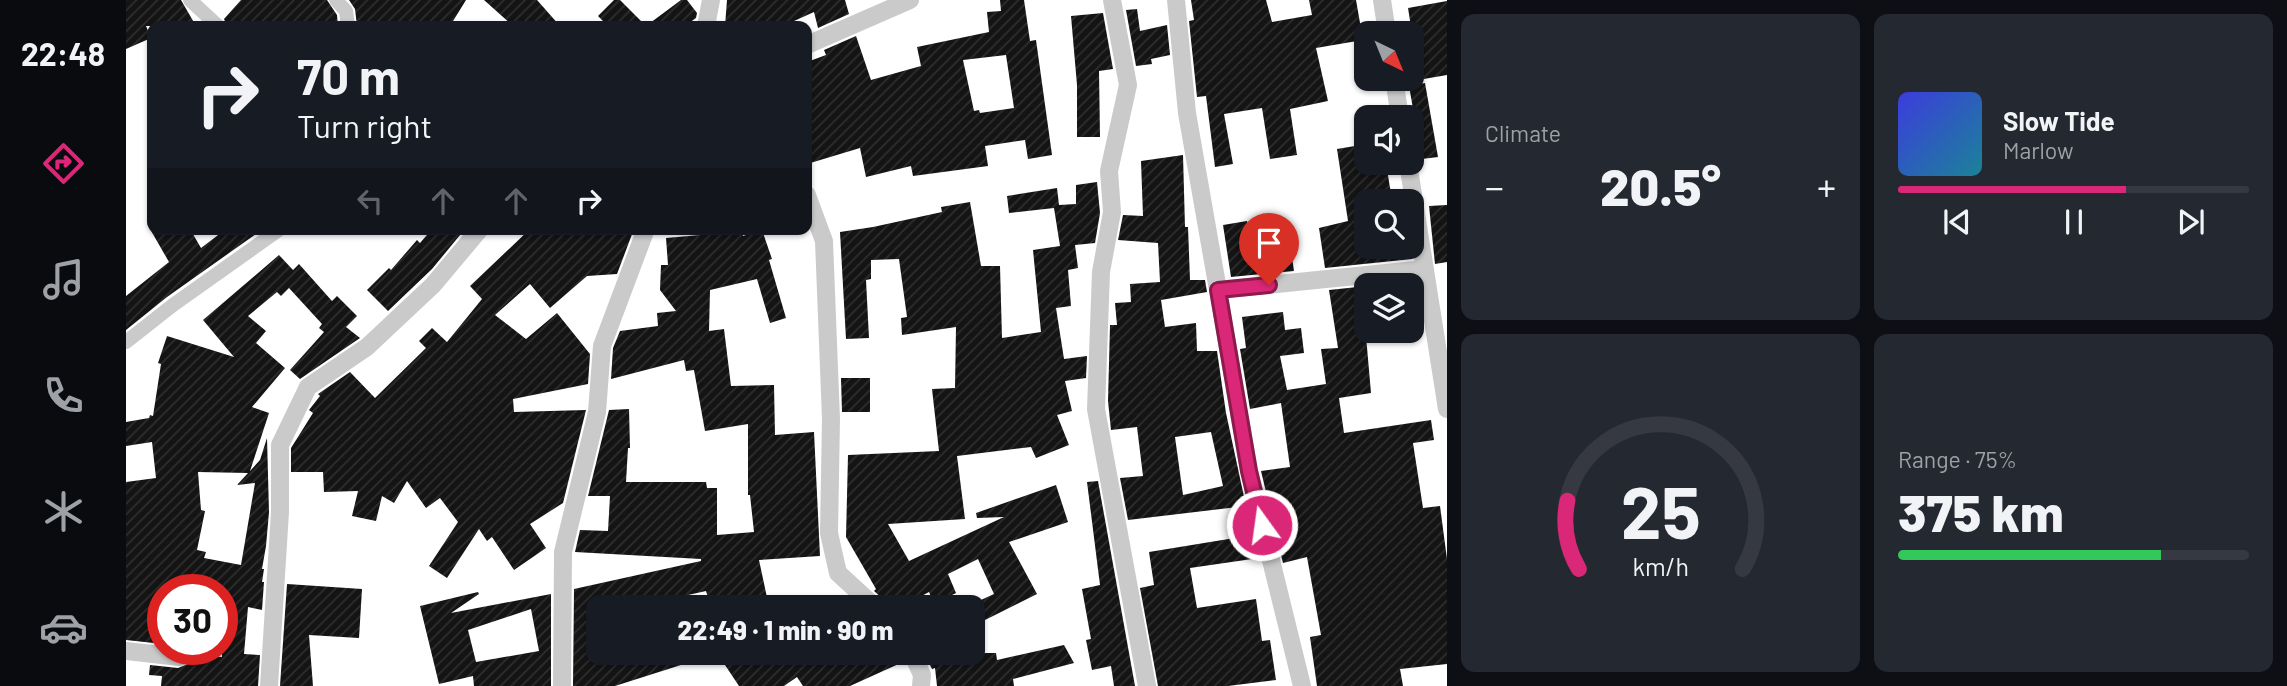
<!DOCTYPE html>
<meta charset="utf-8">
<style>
:root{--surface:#171b24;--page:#242831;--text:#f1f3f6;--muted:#9ea1a6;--line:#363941;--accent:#db2777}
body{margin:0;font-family:Barlow,sans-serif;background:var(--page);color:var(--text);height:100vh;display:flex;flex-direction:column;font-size:26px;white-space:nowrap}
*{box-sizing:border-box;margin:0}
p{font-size:23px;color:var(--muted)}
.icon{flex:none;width:38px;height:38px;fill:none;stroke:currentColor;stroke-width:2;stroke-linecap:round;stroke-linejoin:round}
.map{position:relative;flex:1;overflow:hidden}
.sheet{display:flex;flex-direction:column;gap:14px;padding:14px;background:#0d0f14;width:840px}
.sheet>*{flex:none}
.top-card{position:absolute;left:21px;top:21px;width:665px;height:214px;border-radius:14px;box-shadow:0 2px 5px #0004;background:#171b24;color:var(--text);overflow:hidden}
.needle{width:46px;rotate:137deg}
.tools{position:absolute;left:1228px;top:21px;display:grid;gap:14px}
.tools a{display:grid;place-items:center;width:70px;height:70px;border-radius:14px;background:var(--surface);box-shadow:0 2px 5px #0004;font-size:35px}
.speed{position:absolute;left:21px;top:574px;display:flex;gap:14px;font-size:35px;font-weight:700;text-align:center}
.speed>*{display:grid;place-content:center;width:91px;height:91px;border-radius:50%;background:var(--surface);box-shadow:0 2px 5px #0004;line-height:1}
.speed .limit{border:10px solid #d22;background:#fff;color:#111}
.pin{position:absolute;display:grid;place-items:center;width:60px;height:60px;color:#fff;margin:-72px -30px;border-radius:50% 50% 50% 0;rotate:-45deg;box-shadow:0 0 7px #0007}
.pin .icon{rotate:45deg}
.me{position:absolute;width:77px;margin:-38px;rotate:346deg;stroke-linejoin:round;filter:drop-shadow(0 0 5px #0008)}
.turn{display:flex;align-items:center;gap:24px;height:147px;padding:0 35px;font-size:32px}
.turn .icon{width:91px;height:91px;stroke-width:2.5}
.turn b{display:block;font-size:49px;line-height:60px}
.lanes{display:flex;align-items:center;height:66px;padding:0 35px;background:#0003;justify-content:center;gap:35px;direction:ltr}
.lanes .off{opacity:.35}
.big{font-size:52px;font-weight:800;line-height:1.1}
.sheet .tile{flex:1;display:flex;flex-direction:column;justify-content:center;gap:10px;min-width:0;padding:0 24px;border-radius:14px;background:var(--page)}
.sheet .dial{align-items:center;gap:0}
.dial svg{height:182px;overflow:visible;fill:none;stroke:var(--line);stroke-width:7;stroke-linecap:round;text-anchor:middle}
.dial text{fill:var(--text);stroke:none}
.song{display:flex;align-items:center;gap:21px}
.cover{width:84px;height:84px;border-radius:10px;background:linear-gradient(135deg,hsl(240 70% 55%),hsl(190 70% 35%))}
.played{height:7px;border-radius:4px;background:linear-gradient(90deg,var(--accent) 65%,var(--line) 65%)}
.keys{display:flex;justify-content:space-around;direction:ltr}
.heat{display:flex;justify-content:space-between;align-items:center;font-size:38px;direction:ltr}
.charge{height:10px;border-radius:5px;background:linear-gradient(90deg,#34c759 75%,var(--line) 0)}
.sheet .tiles{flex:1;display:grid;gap:14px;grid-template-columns:repeat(2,1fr)}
.trip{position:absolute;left:460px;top:595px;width:399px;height:70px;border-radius:14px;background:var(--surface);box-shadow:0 2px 5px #0004;font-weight:800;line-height:70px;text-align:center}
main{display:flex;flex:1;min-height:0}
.tabs{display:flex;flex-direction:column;width:126px;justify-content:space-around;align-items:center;background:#090b0e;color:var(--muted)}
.tabs .icon{width:49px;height:49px}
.tabs .on{color:var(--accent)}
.tabs b{font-size:32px;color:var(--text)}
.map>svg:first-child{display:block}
.building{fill:url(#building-hatch);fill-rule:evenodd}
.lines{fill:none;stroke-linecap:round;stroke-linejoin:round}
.pedestrian{stroke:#cacaca;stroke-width:14}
.minor{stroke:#cacaca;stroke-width:18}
.route-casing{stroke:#8e194d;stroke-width:18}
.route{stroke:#db2777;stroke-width:12}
</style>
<main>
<nav class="tabs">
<b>22:48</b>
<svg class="icon on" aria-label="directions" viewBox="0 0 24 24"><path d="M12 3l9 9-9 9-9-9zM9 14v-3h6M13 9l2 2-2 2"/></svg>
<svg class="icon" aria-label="music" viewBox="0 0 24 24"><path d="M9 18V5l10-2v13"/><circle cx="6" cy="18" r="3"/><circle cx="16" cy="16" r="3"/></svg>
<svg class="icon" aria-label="phone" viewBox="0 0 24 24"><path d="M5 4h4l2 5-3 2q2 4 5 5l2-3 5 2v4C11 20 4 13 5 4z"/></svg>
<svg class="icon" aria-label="climate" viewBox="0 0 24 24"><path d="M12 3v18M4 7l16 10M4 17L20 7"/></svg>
<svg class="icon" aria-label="car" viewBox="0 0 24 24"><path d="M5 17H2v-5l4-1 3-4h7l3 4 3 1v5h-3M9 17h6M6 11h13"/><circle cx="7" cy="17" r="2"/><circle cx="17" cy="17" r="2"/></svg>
</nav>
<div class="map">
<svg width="1321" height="686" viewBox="0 0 1321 686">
<defs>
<pattern id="building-hatch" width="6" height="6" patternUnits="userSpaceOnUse" patternTransform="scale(1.75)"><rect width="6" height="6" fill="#141414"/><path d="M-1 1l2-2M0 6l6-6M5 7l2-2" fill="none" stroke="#2e2e2e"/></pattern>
</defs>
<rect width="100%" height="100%" fill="#fff"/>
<!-- building -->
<path class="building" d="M0,0H55L70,26H20L25,38L0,49Z
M115,0H201L211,15L212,26H101L98,19Z
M223,0H340L324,26H231L229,9Z
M358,0H411L434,26H387Z
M488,0H494L520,26L555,0H561L571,13L570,18L559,26H482L472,16Z
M601,0H719L723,14L692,28L688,12L657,26H599Z
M874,0H898L904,41L910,40L926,155L902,159L899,140L859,146L862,166L787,176L785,166L740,177L734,148L681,164V62L700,55L698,50L730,36L745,80L795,66L791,47L863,32L861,12L875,11ZM880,55L888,108L854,113L853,110L848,111L837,60Z
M1065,0H1140L1146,22L1186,15L1183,0H1230L1237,40L1190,48L1202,101L1164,109L1171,155L1144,159L1136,108L1098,114L1107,164L1089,167L1080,96L1071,97L1063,21L1068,20Z
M1321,1V75L1286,81V33L1282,8Z
M1011,9L1014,31L1041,25L1044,55L1025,59L1026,64L1010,66L1000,10Z
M977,13L987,69L973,71L974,137H951V85L945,16Z
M1299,83L1312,157L1296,159L1283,86Z
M1241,144V163H1260L1265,194L1241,197V247H1284L1286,259L1199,268L1193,228L1222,221L1211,149Z
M1057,155L1059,227H1062L1064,280H1079L1081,292L1035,300L1039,327L1070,323L1071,351H1091L1100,413L1120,506L1002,520L994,478L1017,476L1011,427L985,430L982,401L984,325H991L989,303L1005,302L1004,284L1034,282L1032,243L992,240L997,215L1017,216L1015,161ZM1085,432L1097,486L1057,495L1049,437Z
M971,182L974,213L969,243L949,245L952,268L942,270L945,306L930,308L938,359L961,356L960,378L939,381L946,411L931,415L943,445L910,458L905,447L831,456L839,519L762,524L783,561L878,517L851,518L850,513L930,485L942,522L883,542L911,594L853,623L844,605L868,594L852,559L822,574L830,593L808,604L803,592L775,607H760L757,599L748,591L750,589L720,537L722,455L813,451L806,389L829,388L830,327L776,335L775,318L781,317L773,259L745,260V279L740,280L743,338L720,339L714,232L747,227L816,212L815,207L844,202L855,266H874L876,338L915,332L907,250L934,246L928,208L883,213L881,196L931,188L933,205L950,204V185Z
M1321,205V262L1309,264L1303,206Z
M1121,221L1126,249L1164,243L1168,271L1105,277L1097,225Z
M24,229H64L75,248L100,229H137L41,297L0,330V296L43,262Z
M306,229H339L306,269L262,311L241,290L263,268L265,270L291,240L294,243Z
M404,229H508L491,274L461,276L424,308L404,284L369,315L400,339L431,313L464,354L462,384L387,399L388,412L460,410L437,503L404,524L420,548L388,570L366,537L361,541L353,529L321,578L303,566L332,522L314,498L300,508L281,481L268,503L256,496L250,521L226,516L232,491L198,492L197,472H165V448L187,413L183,410L194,396L192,394L224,372L249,398L300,348L293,341L306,328L321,342L356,299L344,286Z
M607,229H615L617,236L636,230L646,259L643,260L660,318L644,323L631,279L584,290L583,331L598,329L605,386L648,385L649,435L688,432L694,556L633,560L643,607H585L580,591L508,607H472V653H580V657L489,686H447L448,589L575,561V559L449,552L454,530L482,531L484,496H462L483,410L503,409L504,448H502L500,482H580L581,488H591V535L628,532L624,495H622V424L579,431L568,370L560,371L558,360L485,379L487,348L494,331L532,326L531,313L550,311L534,290L535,265H542L540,238L574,235V231L595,233Z
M153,255L167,270L173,264L206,301L211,296L231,316L220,327L234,338L174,379L164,370L198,332L193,328L196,324L163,288L155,296L151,292L122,316L140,331L130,343L159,368L126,407L143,413L124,471L134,460L141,438L143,512L140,546L136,569H138L136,582H138L136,610L122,607L118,654L134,655L132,686H35L36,676L23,675L24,665L52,668L62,664L64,655L96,657V590H37V644L0,640V482L30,478L26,442L0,446V422L23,418L24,415L27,416L35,364L32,363L41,336L108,357L77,320ZM72,472L122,473L111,485L129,483L115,565L78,558L80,552L71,550L79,511L75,510Z
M1241,286L1240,336L1245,393L1213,398L1218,433L1305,420L1308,440L1287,443L1297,508L1314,506L1321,559V664L1274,669L1277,686H1191L1184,637L1195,635L1181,557L1157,563L1135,471L1164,467L1155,403L1124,409L1114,349L1120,348L1116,317L1157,312L1159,330L1175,328L1178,353L1154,356L1161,390L1200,384L1195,349L1212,348L1203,290Z
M715,378H744V412H716Z
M972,481L1009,686H988L985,666L966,670L960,640L965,639L956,589L974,585L961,482Z
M1127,535L1133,558L1064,568L1071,608L1130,599L1136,641L1144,640L1150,680L1102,686H1032L1014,588L1028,585L1023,552Z
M161,584L236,589L233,638L183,635L187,686H154Z
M352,592L353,594L325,613L425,594V686H348L347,676L313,684L294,606ZM405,609L413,651L350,662L342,630Z
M938,645L948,663L887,679L888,686H811L809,668L806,669L798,653H870L871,660Z
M591,653H709L718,665L743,653H775L777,662L724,686H677L671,677L658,686H613Z"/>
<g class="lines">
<!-- pedestrian -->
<path class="pedestrian" d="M64,0L92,26
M210,0L220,11L222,26
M0,342L47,305L154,229"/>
<!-- minor -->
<path class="minor" d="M986,0L1002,85L983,171L986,212L975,272L970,409L1021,686
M1050,0L1061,113L1092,290
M1256,0L1261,33
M580,26L585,0
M681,45L784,0
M1268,79L1274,117
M1282,163L1321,409
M681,195L698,241L705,419L703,533L712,573L749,607
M0,651L53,657
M786,653L796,675L795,686
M143,686L154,512V445L182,387L241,347L307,285L354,229
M436,686L437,552L471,412L476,346L520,229
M1176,686L1123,471L1092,290L1299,269"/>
</g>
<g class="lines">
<!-- route casing -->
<g class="route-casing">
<path id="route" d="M1136,525L1123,471L1092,290L1143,285"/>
</g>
<!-- route -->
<use href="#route" class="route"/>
</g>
</svg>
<div class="tools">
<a><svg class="needle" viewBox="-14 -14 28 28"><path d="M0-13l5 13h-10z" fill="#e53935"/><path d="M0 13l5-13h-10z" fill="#9ea1a6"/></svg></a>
<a><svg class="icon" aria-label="sound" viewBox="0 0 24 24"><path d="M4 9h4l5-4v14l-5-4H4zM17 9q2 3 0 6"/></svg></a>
<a><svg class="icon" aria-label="search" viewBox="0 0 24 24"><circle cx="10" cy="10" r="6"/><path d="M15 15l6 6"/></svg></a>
<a><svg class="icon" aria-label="layers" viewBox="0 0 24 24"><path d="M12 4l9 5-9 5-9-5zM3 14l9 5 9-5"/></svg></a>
</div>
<div class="speed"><div class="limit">30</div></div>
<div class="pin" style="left:1143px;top:285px;background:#d93025"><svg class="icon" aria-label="arrive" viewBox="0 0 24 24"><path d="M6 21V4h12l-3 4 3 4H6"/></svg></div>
<svg class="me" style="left:1136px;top:525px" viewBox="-20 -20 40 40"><circle r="17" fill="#db2777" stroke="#fff" stroke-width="3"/><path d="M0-11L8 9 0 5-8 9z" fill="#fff"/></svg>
<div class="trip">22:49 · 1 min · 90 m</div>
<div class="top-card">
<div class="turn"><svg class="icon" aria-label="right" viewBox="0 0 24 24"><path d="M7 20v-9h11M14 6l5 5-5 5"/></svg><div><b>70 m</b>Turn right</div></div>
<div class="lanes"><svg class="icon off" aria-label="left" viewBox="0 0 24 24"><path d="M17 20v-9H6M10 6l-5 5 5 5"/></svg><svg class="icon off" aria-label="ahead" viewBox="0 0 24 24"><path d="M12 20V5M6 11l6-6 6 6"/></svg><svg class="icon off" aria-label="ahead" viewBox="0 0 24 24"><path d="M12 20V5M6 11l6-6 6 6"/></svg><svg class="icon" aria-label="right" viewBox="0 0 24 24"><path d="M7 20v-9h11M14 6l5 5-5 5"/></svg></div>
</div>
</div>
<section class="sheet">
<div class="tiles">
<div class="tile"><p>Climate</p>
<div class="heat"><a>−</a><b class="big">20.5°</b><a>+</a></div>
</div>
<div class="tile">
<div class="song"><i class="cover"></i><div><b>Slow Tide</b><p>Marlow</p></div></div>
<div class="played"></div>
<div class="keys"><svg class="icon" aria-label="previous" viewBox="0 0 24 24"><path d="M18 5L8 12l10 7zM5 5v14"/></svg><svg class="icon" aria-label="pause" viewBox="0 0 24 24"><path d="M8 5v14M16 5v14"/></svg><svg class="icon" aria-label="next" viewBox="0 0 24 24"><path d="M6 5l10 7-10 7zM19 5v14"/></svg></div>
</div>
<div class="tile dial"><svg viewBox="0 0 100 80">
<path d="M14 69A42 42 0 1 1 86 69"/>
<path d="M14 69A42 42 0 0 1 9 39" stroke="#db2777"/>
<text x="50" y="56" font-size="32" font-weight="700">25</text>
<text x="50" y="72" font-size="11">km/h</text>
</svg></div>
<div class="tile"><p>Range · 75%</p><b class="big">375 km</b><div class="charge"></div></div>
</div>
</section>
</main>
